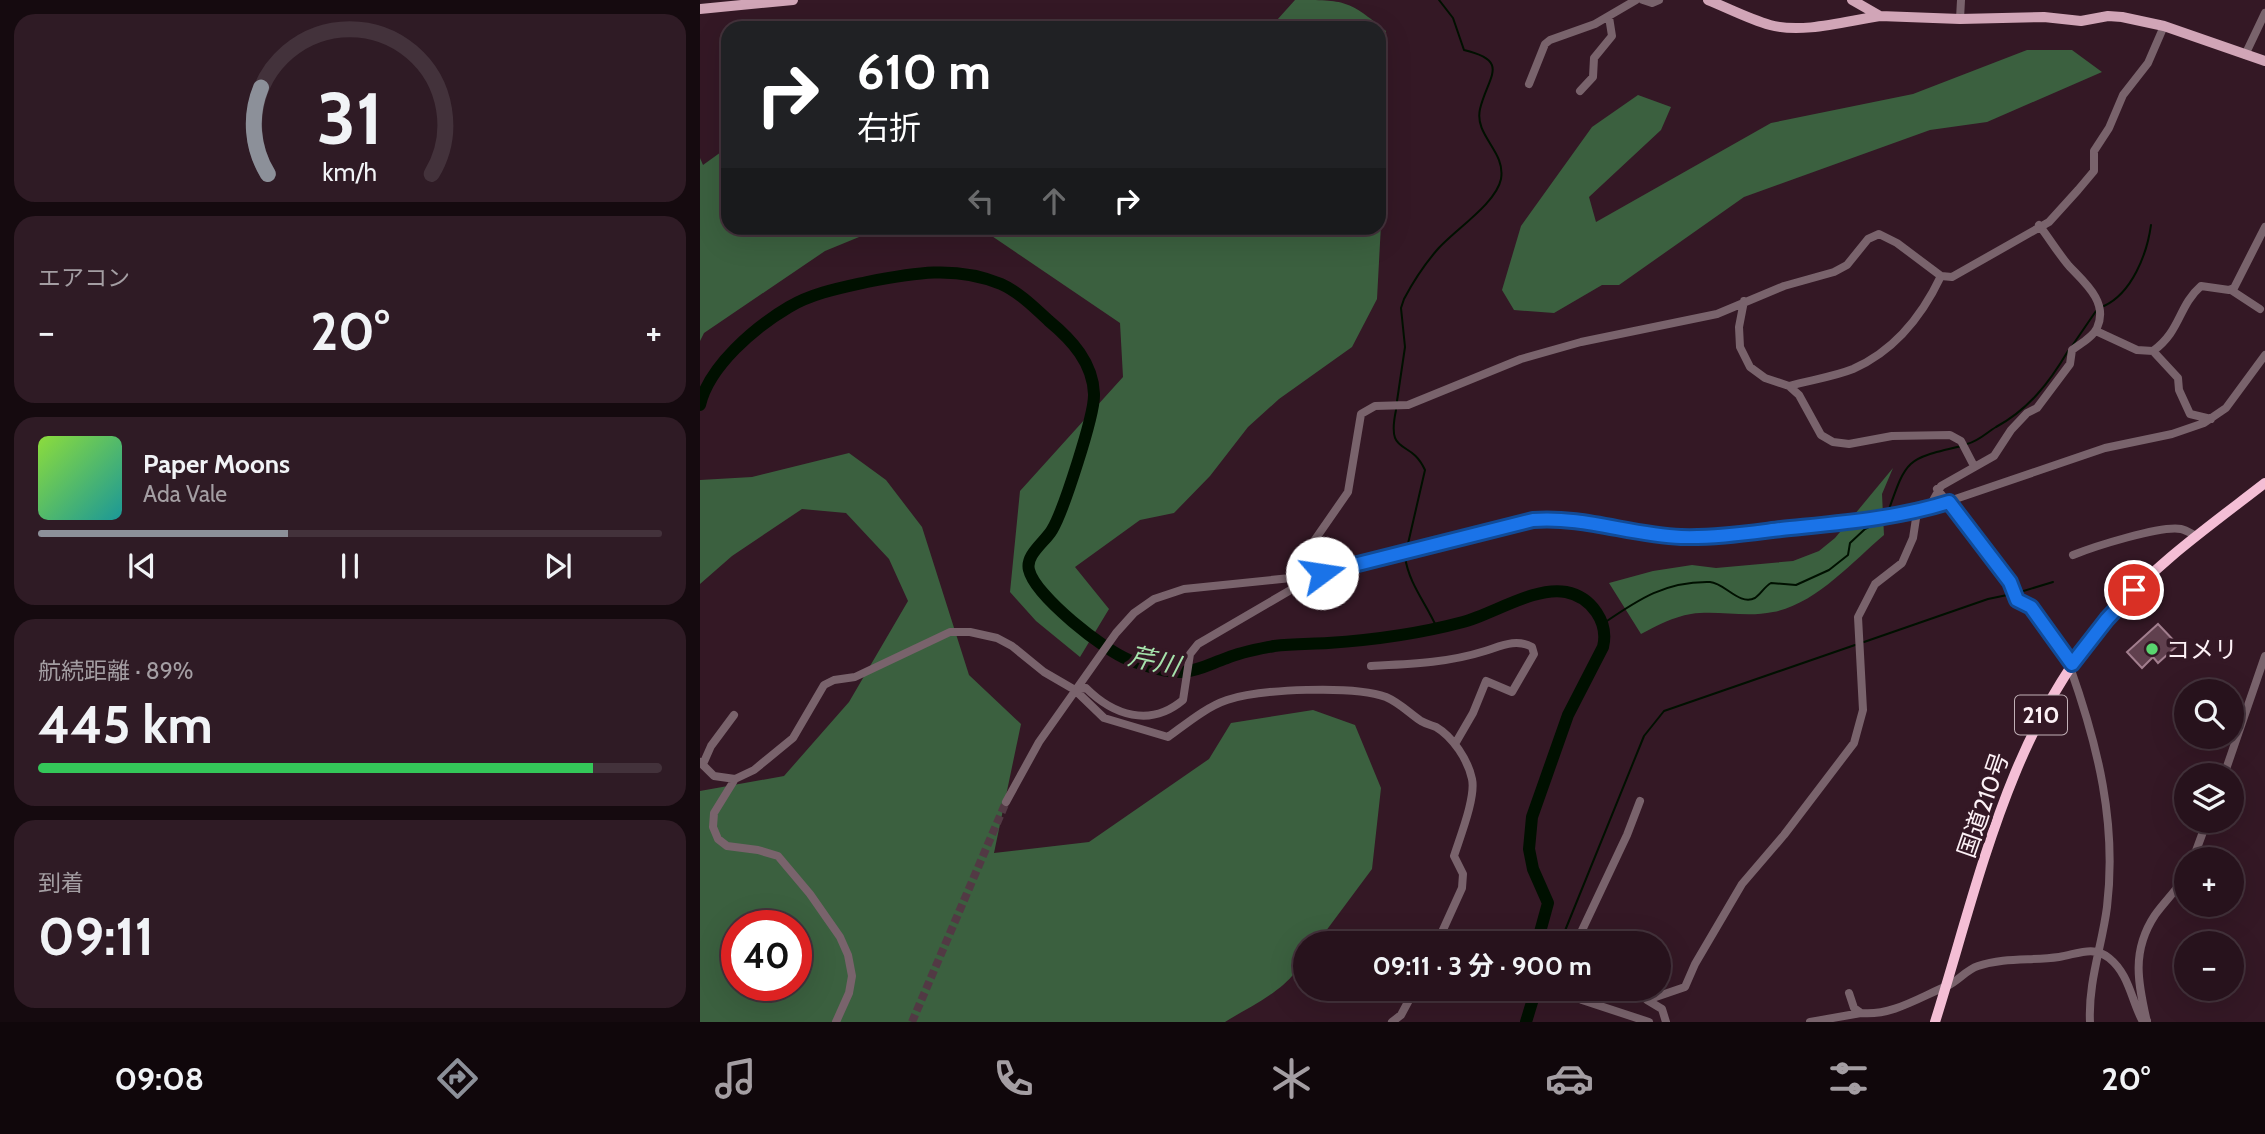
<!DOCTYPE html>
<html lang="ja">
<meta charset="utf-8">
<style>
:root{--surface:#27121c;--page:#2f1b25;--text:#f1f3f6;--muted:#a49ea3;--line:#43323b;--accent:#8c9099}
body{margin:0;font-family:Cabin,"Noto Sans JP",sans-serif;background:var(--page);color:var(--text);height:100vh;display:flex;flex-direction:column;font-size:26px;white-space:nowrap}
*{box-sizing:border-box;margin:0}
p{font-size:23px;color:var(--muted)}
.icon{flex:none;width:38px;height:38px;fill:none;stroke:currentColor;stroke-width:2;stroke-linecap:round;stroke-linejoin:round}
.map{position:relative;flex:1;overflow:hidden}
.drawer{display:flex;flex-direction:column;gap:14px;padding:14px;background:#150a0f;width:700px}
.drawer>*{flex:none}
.banner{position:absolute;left:21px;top:21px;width:665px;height:214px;border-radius:21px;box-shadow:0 7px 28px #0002,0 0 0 2px var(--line);background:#202124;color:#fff;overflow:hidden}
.controls{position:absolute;left:1474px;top:679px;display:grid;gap:14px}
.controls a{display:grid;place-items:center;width:70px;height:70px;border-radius:50%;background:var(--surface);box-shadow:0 7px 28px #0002,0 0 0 2px var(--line);font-size:35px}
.speed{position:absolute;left:21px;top:910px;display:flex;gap:14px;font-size:35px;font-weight:700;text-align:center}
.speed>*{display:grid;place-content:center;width:91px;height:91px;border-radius:50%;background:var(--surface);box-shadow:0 7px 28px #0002,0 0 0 2px var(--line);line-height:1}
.speed .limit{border:10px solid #d22;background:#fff;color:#111}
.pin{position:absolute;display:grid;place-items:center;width:60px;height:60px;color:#fff;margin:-30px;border:4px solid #fff;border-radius:50%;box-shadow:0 2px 7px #0007}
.me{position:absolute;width:77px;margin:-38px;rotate:76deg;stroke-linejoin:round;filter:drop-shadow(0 0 5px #0008)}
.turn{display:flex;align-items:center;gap:24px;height:147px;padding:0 21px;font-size:32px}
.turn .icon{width:91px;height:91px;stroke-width:2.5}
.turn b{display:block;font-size:49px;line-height:60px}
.lanes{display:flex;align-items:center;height:66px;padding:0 21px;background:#0003;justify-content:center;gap:35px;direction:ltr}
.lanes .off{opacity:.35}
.big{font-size:52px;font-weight:700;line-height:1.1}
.drawer .card{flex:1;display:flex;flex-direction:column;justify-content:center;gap:10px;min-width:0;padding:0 24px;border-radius:21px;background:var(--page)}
.drawer .dial{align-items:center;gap:0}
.dial svg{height:182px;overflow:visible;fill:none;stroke:var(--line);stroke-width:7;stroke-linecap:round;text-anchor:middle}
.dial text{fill:var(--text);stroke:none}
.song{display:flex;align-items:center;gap:21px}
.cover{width:84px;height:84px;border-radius:10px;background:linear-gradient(135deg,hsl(90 70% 55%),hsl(180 70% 35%))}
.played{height:7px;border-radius:4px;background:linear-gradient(90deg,var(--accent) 40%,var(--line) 40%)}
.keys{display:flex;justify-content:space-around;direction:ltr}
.heat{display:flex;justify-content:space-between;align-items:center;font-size:38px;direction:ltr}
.charge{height:10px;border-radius:5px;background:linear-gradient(90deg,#34c759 89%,var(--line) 0)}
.trip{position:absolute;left:593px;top:931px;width:378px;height:70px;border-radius:35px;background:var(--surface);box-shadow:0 7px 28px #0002,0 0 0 2px var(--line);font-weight:700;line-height:70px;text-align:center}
.tab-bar{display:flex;height:112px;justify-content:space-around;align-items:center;background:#10070b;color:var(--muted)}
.tab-bar .icon{width:49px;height:49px}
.tab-bar .on{color:var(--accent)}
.tab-bar b{font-size:32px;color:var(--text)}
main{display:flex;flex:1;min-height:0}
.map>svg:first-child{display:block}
.forest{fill:#3b603f;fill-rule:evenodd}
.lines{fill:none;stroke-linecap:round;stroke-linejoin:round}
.stream{stroke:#001000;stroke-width:2}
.river{stroke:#001000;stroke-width:12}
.building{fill:#60404e;stroke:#a27e8e;stroke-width:2}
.minor-tunnel{stroke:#523944;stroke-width:8;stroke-dasharray:8 4;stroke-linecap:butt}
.minor{stroke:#79636c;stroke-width:8}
.major{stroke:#d1a5b7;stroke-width:10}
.highway{stroke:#f4bed5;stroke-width:10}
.route-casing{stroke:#114b97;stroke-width:18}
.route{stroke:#1a73e8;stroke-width:12}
.poi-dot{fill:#59d56f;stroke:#341825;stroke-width:2.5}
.labels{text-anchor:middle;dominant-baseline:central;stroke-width:7;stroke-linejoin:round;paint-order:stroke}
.shield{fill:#341825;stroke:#c1b0b7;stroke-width:2}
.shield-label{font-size:23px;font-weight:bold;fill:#fdf1f6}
.poi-label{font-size:24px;fill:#fdf1f6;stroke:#341825;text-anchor:start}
.street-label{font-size:24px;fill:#fdf1f6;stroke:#341825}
.water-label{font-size:26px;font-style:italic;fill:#a6e3ac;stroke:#341825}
</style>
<main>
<section class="drawer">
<div class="card dial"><svg viewBox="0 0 100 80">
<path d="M14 69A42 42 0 1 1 86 69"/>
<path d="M14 69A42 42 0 0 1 11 31" stroke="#8c9099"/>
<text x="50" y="56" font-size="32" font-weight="700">31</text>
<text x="50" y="72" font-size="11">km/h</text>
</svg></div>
<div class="card"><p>エアコン</p>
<div class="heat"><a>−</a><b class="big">20°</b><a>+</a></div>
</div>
<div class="card">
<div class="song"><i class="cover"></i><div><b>Paper Moons</b><p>Ada Vale</p></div></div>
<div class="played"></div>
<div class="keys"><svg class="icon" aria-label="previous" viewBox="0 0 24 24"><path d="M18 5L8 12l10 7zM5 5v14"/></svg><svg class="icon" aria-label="pause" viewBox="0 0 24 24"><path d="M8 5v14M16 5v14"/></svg><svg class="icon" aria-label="next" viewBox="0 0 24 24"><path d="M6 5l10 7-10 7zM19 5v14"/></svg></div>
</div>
<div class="card"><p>航続距離 · 89%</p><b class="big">445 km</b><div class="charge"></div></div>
<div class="card"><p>到着</p><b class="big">09:11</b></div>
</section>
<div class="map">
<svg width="1565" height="1022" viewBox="0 0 1565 1022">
<rect width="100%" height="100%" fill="#341825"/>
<!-- forest -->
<path class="forest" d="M595,0C646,0 648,0 686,31L679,55V28H581L577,20Z
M1327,50H1372L1402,72L1287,122L1230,130L1044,197L919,285H902L854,313L814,310L802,290L821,226L892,127L938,95L971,107L961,130L889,197L896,222L1071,123L1213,94Z
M28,147V228H181L125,251L4,333L0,341V158L3,165Z
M679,199L682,206L677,299L652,347L579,399L548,427L510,476L474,513L440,520L375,567L409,609L380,657L336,621L310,592L320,491L423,377L420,323L280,228H679Z
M149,453L186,480L222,527L269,675L321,724L294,853L389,842L509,759L531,723L613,710L655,725L681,788L672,869L617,943H606C605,983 555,1003 525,1022H0V791L84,776L149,702L208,601L189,559L146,513L102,509L32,556L0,584V480L52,477ZM37,926H96V985H37Z
M1193,468L1182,494L1184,535C1152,562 1116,604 1073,612C1046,618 1018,610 991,614C973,617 958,625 941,634L909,583L953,571L992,565L1016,568L1093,561L1119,551L1135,538Z"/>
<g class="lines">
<!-- stream -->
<path class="stream" d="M1404,306C1432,293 1447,254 1451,225
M1372,346L1396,311
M697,401L705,347L701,308L704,299C713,282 724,265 737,250C753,231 796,204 801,179C806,151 774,136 780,109C788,76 811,61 764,50L753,18L739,0
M696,410C686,458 710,437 725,470L707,548
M1267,444C1279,441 1286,433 1296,427C1329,409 1349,383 1368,351
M1188,512C1207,458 1206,459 1262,446
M705,557C709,584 726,603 737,628
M1317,593L1353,582
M904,623C939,599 966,581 1010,582C1025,583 1039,606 1055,598C1061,594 1064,587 1071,583L1096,585L1129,570L1148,555L1150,543L1165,529L1180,521
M1164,642L1288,599L1312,594
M860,943L944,736L964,711L1155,645"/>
<!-- river -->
<path class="river" d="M0,405C9,366 55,327 89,307C113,293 140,288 167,282C212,273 256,265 301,284C319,292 335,308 349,321C372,340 393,363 394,394C395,414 363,512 352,530C345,542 325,555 329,570C335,596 405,651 429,660C445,666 465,673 482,672C499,671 512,663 527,658C541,652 559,649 574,646C591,644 610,644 628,643C674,640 718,634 763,622C793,614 835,586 866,592C892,597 909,623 903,647L868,715L832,817L829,849L833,869L848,903L837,943
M826,1022L836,989"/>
</g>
<!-- building -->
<path class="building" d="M1458,624L1478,645L1458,663L1453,657L1442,668L1427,652Z"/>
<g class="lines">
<!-- minor-tunnel -->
<path class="minor-tunnel" d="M212,1022L306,802"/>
<!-- minor -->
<path class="minor" d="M943,0L952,3L959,0
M1260,19L1261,0
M1545,55L1565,13
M829,84L845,44L850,40L895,24L936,0
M880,91L893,77L894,58L912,36L909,17
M1531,290L1560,309
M1044,301L1039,327L1040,347L1050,367L1065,378L1089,386L1099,395L1121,435L1133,442L1149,444L1192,436L1250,435L1261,441L1274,466
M1396,331L1437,350L1453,351C1481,331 1478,306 1501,286L1529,290L1534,288L1565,227
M1453,351L1478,378L1479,390L1490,414L1511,419
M1089,386C1110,380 1133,377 1153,369C1194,351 1222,316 1241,276
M1237,489L1307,577L1317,600L1331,607L1372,664
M1229,508L1241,486L1294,456L1311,430L1327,413L1337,408L1370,364L1372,350C1380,344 1393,337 1397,328C1409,302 1384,282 1369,266C1358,253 1349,238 1339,225
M1373,555C1393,547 1461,525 1481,529C1486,530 1492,534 1496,536
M671,666C710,664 747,663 785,651C801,646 816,638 832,647L834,654L812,692L786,681L773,713L755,744
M1370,667C1398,746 1417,823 1407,907C1402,946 1388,982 1390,1022
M375,690L386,688C413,715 450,728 483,700L490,654L498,644L594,588L613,580L622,573L614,541L648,492L661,414L675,406L708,405L821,359L881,342L1017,314L1084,286L1134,272L1147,265L1168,239L1179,234L1197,243L1241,276L1252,277L1349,222L1378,190L1394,171V151L1409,128L1423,95L1448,63L1464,26
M0,762L14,776L35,779
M3,764L11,746L34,715
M1524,775L1565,656
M306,802L339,742L416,633L434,613L454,599L484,589L610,576L833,520H864L940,533L982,537L1133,524L1217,512L1405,448L1472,434L1504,423L1526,408L1565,355
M1493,859L1507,821
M876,943L927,835L940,801
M872,989L882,1000L949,1022
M1149,993L1154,1008L1161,1013C1192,1016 1220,997 1247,986C1258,981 1266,970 1278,966C1305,957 1331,961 1359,957C1378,954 1393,945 1409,958C1429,974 1431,999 1442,1020L1447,1021
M136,1022L149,993L152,976L148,955L140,937L110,894L78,856L58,850L27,846L18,839L13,827L14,813L35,779L54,770L93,738L124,685L134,680L155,677L250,632H270L297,638L312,646L344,672L375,690L404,718L468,737C486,724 506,707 527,700C560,689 654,685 686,697C700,703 709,713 721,721C726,724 731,725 736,727C753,737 768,760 772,779C776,797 760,837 754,856L763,874L762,888L737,943
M692,1022L701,1015L715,989
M966,1022L962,1009L947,1000L985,987L995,964L1042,884L1084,835L1154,743L1163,710L1158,617L1175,584L1202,563L1213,538L1217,512
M1110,1022L1161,1013
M1447,1022C1438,983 1431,951 1455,915C1465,901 1477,890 1486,875"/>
<!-- major -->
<path class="major" d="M1008,0C1028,8 1049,19 1070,25C1103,34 1146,21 1180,16
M1152,0L1180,16L1260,19L1344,17L1381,21L1408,16L1422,17L1464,26L1565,61
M0,9L93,0"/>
<!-- highway -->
<path class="highway" d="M1235,1022C1279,882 1309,730 1409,617C1454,565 1511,525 1565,483"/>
</g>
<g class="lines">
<!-- route casing -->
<g class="route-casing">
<path id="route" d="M622,573L833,520C883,516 931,535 981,537C1014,538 1048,533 1081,529C1138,523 1195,519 1249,502L1310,582L1317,600L1331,607L1372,664L1407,619L1434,590"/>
</g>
<!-- route -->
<use href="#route" class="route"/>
</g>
<!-- markers -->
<circle class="poi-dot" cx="1452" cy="649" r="7"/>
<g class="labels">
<!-- shield labels -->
<rect class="shield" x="1315" y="695.5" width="52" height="39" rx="5"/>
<g class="shield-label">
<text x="1341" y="715">210</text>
</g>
<!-- poi labels -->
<g class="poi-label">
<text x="1466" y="649">コメリ</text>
</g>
<!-- street labels -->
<g class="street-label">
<text transform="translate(1283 805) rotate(-71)">国道210号</text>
</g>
<!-- water labels -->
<g class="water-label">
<text transform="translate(454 661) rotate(13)">芹川</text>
</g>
</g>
</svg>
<div class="controls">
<a><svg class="icon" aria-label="search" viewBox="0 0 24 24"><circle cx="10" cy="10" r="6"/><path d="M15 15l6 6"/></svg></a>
<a><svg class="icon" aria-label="layers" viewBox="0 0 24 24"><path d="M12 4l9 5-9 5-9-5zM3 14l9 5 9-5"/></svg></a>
<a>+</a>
<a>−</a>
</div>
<div class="speed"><div class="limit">40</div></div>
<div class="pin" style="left:1434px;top:590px;background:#d93025"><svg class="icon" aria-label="arrive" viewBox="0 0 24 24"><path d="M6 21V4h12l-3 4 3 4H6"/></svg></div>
<svg class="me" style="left:622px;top:573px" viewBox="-20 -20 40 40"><circle r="19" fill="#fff"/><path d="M0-13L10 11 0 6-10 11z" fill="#1a73e8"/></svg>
<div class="trip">09:11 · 3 分 · 900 m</div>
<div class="banner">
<div class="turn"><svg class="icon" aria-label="right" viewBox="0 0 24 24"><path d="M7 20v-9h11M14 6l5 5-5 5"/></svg><div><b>610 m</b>右折</div></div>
<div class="lanes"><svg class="icon off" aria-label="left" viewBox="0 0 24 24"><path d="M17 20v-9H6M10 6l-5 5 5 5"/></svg><svg class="icon off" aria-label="ahead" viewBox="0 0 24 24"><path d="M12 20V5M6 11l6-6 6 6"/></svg><svg class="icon" aria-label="right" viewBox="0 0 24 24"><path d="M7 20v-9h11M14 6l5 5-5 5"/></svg></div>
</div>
</div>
</main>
<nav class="tab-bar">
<b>09:08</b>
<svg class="icon on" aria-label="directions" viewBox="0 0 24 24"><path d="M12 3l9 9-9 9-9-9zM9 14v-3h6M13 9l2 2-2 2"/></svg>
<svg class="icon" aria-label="music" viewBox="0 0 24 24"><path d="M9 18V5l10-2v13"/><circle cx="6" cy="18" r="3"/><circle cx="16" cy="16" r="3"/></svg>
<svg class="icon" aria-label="phone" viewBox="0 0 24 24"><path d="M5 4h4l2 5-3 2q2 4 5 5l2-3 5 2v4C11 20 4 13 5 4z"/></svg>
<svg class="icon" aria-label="climate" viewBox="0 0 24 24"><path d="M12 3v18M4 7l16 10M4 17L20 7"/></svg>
<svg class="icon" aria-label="car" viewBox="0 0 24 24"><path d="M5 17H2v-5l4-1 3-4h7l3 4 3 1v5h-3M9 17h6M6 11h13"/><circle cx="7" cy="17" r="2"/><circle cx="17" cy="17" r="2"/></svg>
<svg class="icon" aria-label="filters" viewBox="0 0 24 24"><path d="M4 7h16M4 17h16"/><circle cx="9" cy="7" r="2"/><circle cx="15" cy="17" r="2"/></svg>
<b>20°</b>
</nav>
